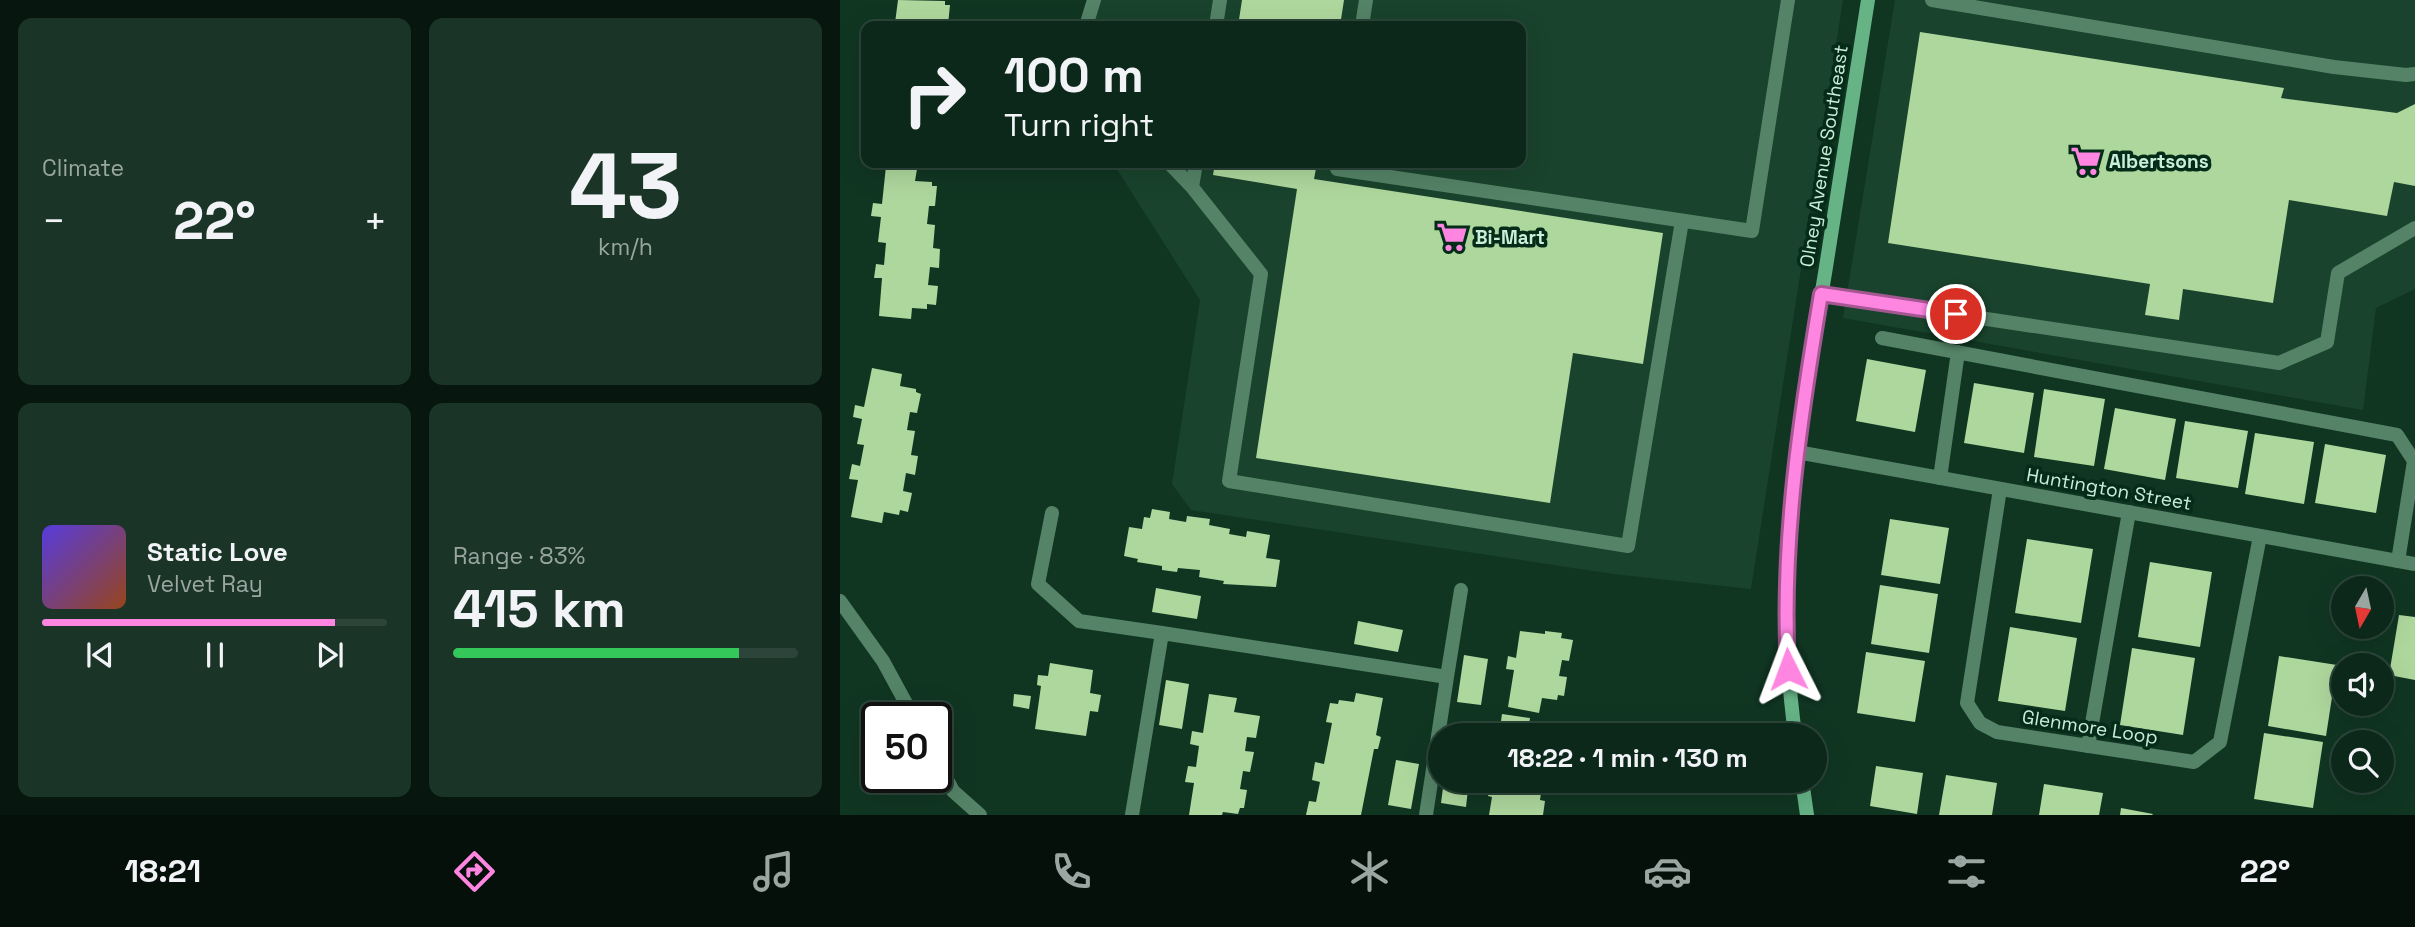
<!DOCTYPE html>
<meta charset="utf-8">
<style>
:root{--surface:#0c281a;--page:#1a3427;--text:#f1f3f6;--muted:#9aa6a2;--line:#2c4439;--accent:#fe86e1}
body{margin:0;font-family:"Space Grotesk",sans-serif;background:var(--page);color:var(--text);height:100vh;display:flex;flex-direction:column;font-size:26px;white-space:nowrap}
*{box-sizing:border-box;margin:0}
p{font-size:23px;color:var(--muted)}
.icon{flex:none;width:38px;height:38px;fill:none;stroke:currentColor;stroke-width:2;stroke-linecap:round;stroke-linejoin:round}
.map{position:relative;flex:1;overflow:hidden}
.drawer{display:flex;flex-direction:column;gap:18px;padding:18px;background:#07160e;width:840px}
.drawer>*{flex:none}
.guide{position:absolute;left:21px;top:21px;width:665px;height:147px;border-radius:14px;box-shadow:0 7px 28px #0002,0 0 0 2px var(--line);background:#0c281a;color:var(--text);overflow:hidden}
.needle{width:46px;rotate:189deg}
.fabs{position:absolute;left:1491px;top:576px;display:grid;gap:14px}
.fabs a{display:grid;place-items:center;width:63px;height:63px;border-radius:50%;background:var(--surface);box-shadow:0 7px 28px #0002,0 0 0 2px var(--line);font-size:35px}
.speed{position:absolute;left:21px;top:702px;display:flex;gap:14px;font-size:35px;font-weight:700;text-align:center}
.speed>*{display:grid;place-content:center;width:91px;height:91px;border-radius:50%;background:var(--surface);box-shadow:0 7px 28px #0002,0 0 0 2px var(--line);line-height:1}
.speed .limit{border:4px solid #111;border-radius:10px;background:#fff;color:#111}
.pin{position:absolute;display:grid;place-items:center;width:60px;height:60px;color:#fff;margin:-30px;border:4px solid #fff;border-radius:50%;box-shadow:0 2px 7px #0007}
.me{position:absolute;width:77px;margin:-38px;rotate:357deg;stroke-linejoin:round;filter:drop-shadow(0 0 5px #0008)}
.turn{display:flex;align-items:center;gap:24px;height:147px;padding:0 28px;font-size:32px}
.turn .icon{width:91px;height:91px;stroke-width:2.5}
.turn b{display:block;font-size:49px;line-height:60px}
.big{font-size:52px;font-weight:800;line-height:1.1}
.drawer .widget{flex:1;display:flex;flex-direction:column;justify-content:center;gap:10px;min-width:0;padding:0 24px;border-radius:14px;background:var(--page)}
.drawer .dial{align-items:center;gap:0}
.dial b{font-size:91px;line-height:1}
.song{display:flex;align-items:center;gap:21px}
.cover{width:84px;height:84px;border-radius:10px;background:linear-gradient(135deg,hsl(250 70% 55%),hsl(20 70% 35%))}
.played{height:7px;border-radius:4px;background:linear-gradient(90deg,var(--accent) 85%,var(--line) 85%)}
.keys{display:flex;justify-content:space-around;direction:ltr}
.heat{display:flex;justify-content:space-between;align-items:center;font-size:38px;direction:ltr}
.charge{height:10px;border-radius:5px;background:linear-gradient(90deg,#34c759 83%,var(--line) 0)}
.drawer .tiles{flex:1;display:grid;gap:18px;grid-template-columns:repeat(2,1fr)}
.trip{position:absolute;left:588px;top:723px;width:399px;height:70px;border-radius:35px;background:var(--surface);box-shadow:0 7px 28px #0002,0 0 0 2px var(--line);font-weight:800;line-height:70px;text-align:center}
.tabs{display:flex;height:112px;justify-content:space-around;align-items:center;background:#05100a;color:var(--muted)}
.tabs .icon{width:49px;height:49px}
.tabs .active{color:var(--accent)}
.tabs b{font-size:32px;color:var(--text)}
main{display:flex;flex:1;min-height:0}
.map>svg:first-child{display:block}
.built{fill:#19432c}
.building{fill:#aed79d}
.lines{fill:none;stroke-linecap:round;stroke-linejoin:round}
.service{stroke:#548367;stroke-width:14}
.minor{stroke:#548367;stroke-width:14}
.secondary{stroke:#66b386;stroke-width:14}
.route-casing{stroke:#a55792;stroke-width:18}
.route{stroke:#fe86e1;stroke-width:12}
.labels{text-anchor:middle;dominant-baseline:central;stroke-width:7;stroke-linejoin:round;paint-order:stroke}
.street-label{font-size:19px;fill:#cbeed8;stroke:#042c18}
.poi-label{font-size:19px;font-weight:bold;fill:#cbeed8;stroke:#042c18;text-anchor:start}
</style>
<main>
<section class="drawer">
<div class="tiles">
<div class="widget"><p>Climate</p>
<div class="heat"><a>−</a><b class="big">22°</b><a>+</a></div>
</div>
<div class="widget dial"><b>43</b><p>km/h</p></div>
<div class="widget">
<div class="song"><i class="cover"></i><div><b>Static Love</b><p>Velvet Ray</p></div></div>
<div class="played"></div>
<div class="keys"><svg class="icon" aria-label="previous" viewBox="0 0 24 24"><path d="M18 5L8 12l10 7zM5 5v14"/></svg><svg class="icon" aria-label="pause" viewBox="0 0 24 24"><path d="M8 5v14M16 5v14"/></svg><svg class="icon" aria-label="next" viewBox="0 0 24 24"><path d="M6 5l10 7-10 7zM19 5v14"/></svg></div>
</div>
<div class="widget"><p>Range · 83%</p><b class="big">415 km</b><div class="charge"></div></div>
</div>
</section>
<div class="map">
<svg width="1575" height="815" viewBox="0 0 1575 815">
<rect width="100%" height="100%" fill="#103622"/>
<!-- built -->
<path class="built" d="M249,0H1003L911,589L773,574L351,510L332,484L360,300L273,163H681V26H245Z
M1055,0H1575V289L1536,308L1523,410L1003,318Z"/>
<!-- building -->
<path class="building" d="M58,0L105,1V5H110L108,25L46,26V22L55,23Z
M402,0H504L500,26H398Z
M1080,32L1444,88L1441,98L1557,113L1575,104V186L1554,182L1547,216L1449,200L1433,303L1343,289L1339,320L1305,315L1310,284L1048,243Z
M375,163H477L474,179L823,233L803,364L733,353L710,503L416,458L457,189L373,175Z
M46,166L77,169L75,181L92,182V186H97L95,206H89L87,224L95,225L93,248L100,249L99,268L90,267L88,285L98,286L96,305L87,304V309L72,308L71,319L39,316L42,278H34L36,264L44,265L46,243L38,242L41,217L31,216L33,203L42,204Z
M1027,359L1086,370L1075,432L1016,421Z
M32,368L62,374L60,386L76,389V392L81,394L77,413L70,412L67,430L75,431L71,455L78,456L75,475L66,473L63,491L72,493L68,512L60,510L59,515L44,512L42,523L11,517L18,480L9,479L12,464L20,466L24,445L17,444L22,419L13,417L15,405L24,407Z
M1134,383L1194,393L1184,453L1124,443Z
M1204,389L1265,399L1254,466L1194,457Z
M1275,408L1336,419L1325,480L1264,469Z
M1345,421L1408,431L1398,488L1336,478Z
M1415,433L1474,442L1464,504L1405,494Z
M1485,444L1546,455L1536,513L1475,503Z
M312,509L330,512L329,519L346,522L347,516L370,519L369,525L390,529L389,534L406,537L407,531L430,535L426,558L440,560L436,587L383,584L384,581L359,577L360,570L338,568L337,572L322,570V566L297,562L298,559L284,556L289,527L302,529L304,517L310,518Z
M1050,519L1109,528L1100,584L1041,575Z
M1187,539L1253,549L1241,623L1175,613Z
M1310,562L1372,572L1360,647L1298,637Z
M1040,585L1098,594L1089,653L1031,644Z
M316,588L361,596L357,619L312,612Z
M1559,615L1575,617V680L1549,675Z
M518,621L563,630L558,652L514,644Z
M1170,627L1237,638L1225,711L1158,701Z
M680,631L705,634V631L722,633L721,638L733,640L729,661L722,660L719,676L727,677L724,696L718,695L717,700L702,698L699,713L668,707L674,670L666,669L668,656L676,658Z
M1292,648L1355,658L1343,735L1280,725Z
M1026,652L1085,661L1075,722L1017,713Z
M624,655L648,659L641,705L617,702Z
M1439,656L1497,665L1486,736L1428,726Z
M210,663L253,670L250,693L261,695L258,712L250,711L246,736L195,729L201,686L197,685L198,675L208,676Z
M326,680L349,684L342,729L319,725Z
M516,693L543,698L536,735L541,737L538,749H534L521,815H466L469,801L476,802L480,782L472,780L475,762L484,764L492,723L486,722L490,703L498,704L499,700L514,702Z
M174,694L191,696L189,709L173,706Z
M369,694L397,698L394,712L420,716L416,738L407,737L405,751L414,752L410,772L403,771L400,789L407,790L404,808H400L398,814L383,812L382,815H349L354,783L345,782L348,766L356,767L359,746L350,744L352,731L363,733Z
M662,714L690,718L688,731L702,735H659Z
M1424,733L1483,742L1473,808L1414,799Z
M556,760L579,764L571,809L548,805Z
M1036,766L1083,773L1077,814L1030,806Z
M1106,775L1157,783L1152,815H1099Z
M604,780H629L626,807L601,803Z
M650,780H703L700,800L705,801L703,815H649L652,797L648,796Z
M1204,784L1263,793L1259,815H1199Z
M1281,808L1313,814L1312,815H1280Z"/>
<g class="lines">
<!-- service -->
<path class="service" d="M1092,0L1494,67L1566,75L1575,74
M246,26L254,0
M376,26L380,0
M522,26L526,0
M329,163L352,187L421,274L389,481L788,546L842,221
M498,163L497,169L912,231L948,0
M352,187L356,163
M981,294L1439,363L1487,342L1498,273L1575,228
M1042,338L1557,435L1574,461L1558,561
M1100,478L1118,352
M212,513L198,584L239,621L322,633
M607,677L621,590
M1248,746L1289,512
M292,815L322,633L607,677L586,815"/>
<!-- minor -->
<path class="minor" d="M957,452L1575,564
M1160,489L1127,703L1140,723L1157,732L1354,762L1380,742L1420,536
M0,601L43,661L74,718
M96,759L113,791L140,815"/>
<!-- secondary -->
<path class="secondary" d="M955,735C950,695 946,654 946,614C947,497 967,382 986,267C1000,178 1014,89 1028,0
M962,780L967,815"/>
</g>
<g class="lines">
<!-- route casing -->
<g class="route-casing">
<path id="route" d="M948,669C941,543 960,418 981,294L1116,314"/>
</g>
<!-- route -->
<use href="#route" class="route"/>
</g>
<!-- icons -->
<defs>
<g id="supermarket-bare" transform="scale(2.415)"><path d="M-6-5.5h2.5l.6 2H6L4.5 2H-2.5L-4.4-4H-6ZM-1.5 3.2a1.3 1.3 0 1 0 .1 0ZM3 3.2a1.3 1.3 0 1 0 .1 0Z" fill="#fe86e1" stroke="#042c18" stroke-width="2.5" paint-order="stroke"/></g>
</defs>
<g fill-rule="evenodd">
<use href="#supermarket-bare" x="1246" y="161"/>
<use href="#supermarket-bare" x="612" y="237"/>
</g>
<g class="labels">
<!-- street labels -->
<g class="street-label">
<text transform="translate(984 156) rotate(-81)">Olney Avenue Southeast</text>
<text transform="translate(1269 489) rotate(10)">Huntington Street</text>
<text transform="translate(1250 727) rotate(9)">Glenmore Loop</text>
</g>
<!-- poi labels -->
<g class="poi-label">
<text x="1269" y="161">Albertsons</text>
<text x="635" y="237">Bi-Mart</text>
</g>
</g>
</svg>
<div class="fabs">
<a><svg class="needle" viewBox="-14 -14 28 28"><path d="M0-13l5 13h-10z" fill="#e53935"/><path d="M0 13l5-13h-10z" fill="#9aa6a2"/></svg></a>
<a><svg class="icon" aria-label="sound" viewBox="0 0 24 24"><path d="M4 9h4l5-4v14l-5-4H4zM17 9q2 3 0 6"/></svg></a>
<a><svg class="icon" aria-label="search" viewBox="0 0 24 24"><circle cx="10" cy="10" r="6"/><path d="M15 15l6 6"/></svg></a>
</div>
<div class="speed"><div class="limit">50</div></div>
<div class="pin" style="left:1116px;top:314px;background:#d93025"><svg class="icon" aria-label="arrive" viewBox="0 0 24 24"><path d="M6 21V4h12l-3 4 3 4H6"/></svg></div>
<svg class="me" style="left:948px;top:669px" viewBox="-20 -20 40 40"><path d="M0-17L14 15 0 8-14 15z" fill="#fe86e1" stroke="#fff" stroke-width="4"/></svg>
<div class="trip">18:22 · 1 min · 130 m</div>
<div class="guide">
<div class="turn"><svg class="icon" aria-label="right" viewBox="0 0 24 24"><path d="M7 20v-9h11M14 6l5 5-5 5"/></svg><div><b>100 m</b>Turn right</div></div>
</div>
</div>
</main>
<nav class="tabs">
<b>18:21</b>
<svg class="icon active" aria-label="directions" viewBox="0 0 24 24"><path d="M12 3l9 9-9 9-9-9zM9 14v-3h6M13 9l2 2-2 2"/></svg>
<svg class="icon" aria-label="music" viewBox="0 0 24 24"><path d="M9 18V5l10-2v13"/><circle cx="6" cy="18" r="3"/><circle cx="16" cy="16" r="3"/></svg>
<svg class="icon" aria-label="phone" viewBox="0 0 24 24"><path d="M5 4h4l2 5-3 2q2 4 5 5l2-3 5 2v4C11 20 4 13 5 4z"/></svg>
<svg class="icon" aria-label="climate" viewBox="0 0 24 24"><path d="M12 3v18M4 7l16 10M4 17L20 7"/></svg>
<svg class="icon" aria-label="car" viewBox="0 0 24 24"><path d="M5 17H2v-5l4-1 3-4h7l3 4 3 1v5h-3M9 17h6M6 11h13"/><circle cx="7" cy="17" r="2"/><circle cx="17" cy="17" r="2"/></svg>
<svg class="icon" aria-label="filters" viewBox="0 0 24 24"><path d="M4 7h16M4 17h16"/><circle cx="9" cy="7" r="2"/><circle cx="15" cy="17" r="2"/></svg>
<b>22°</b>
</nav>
